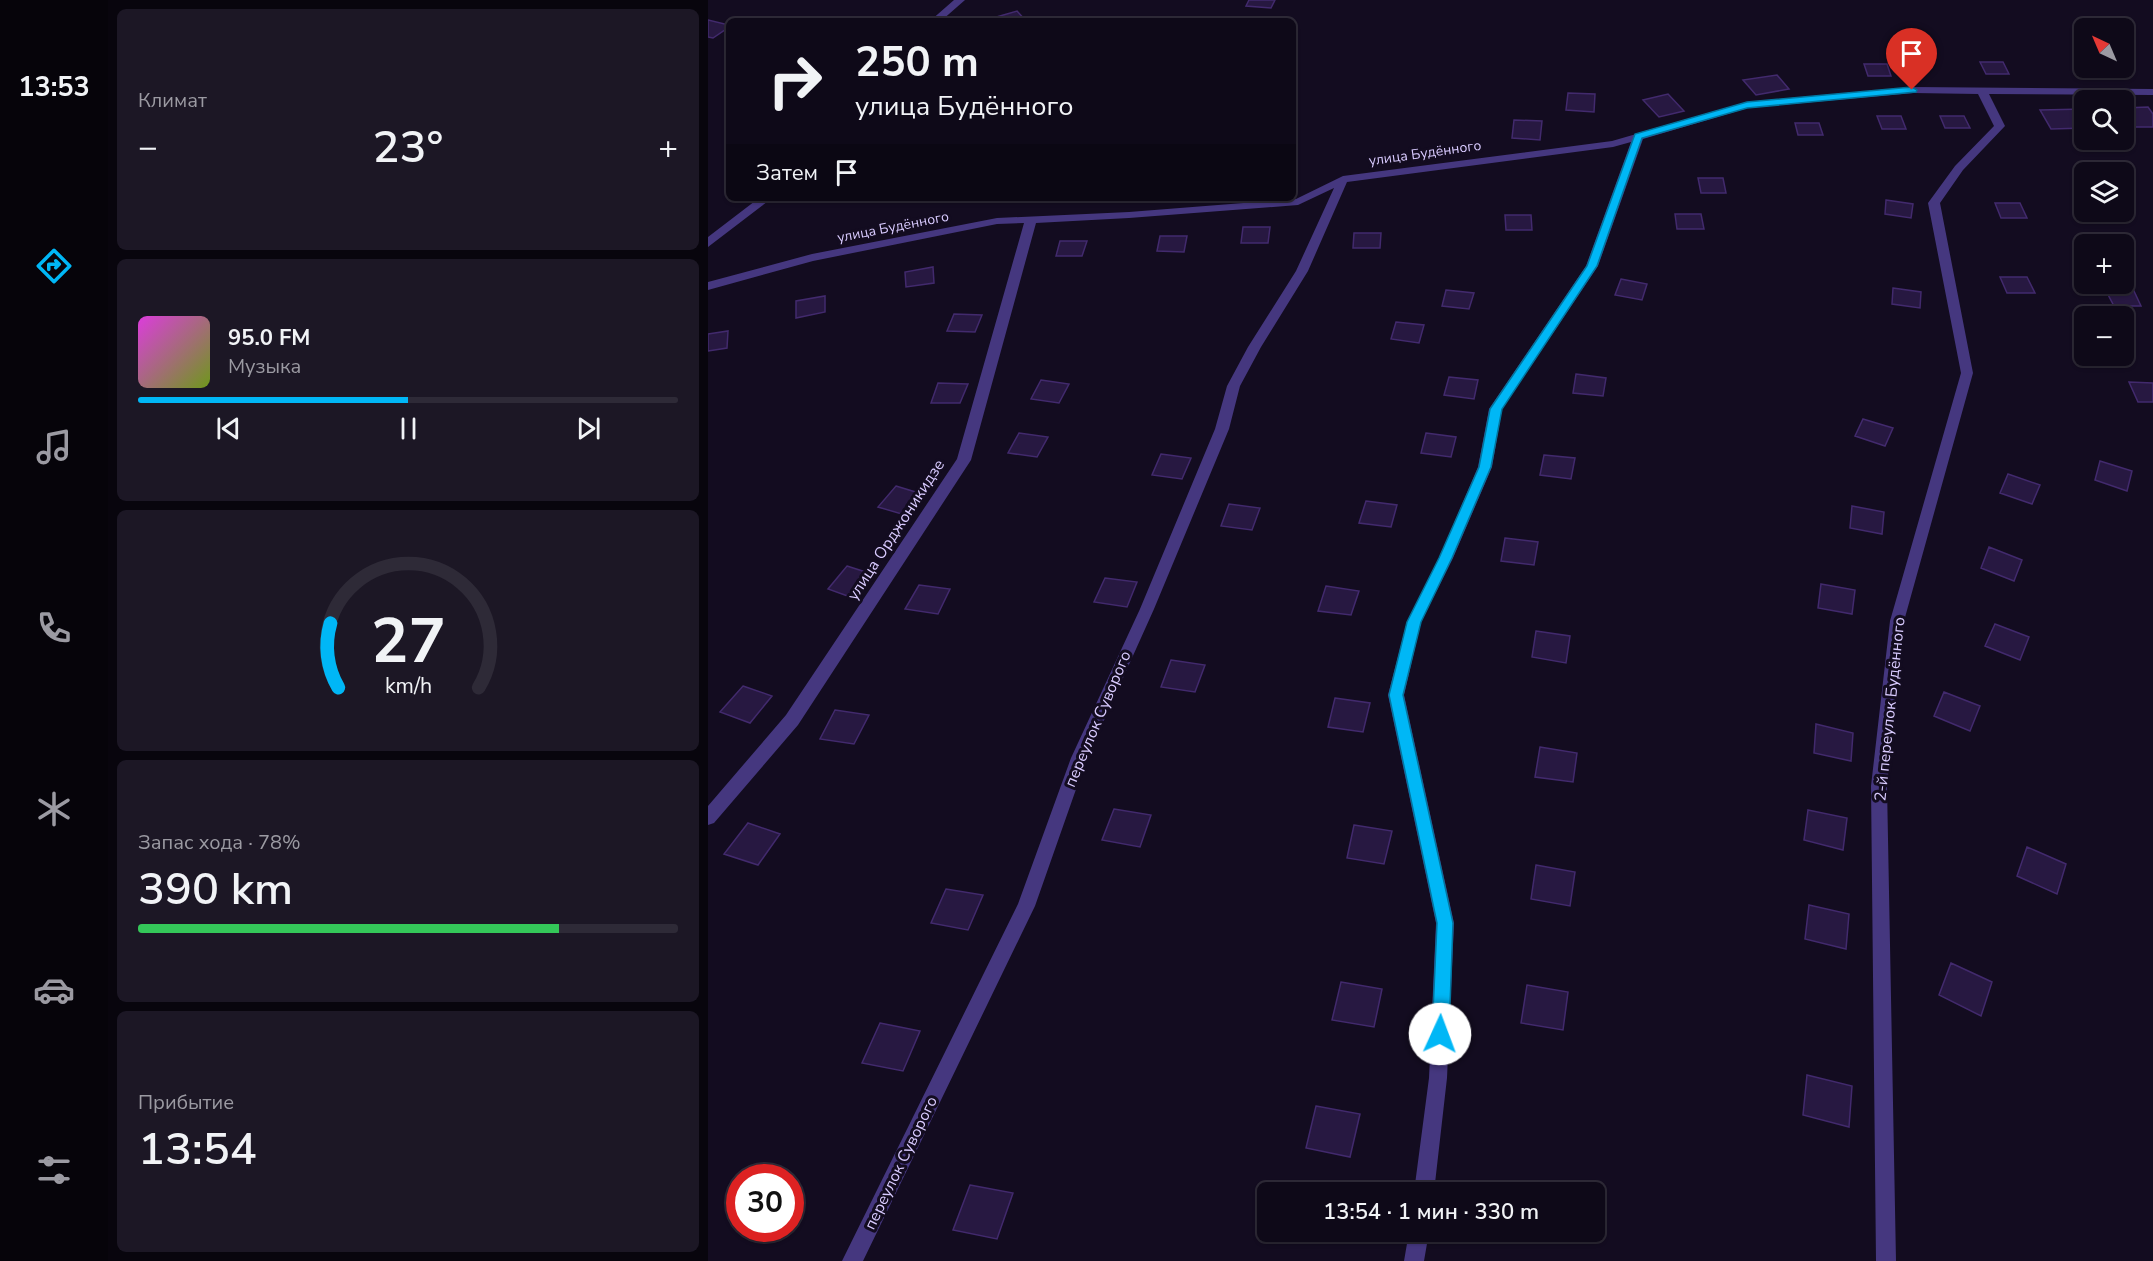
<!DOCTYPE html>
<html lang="ru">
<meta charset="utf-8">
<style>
:root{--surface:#0e0918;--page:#1c1725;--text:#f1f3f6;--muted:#9b9aa2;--line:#2e2a37;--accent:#00b7f6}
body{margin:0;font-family:"Nunito Sans",sans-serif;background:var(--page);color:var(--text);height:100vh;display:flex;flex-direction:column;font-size:22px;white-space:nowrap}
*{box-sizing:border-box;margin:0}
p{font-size:20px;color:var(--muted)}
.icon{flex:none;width:33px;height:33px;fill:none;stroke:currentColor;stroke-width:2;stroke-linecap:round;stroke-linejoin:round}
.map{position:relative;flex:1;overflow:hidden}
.drawer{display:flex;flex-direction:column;gap:9px;padding:9px;background:#08050d;width:600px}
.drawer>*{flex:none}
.top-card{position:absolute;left:18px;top:18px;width:570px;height:183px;border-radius:9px;box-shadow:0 2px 4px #0004,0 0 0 2px var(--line);background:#0e0918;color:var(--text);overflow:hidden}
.needle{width:39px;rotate:316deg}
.fabs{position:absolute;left:1366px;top:18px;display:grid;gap:12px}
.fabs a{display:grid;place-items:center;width:60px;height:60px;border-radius:9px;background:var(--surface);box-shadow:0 2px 4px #0004,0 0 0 2px var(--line);font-size:30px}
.speed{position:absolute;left:18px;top:1164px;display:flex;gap:12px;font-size:30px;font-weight:700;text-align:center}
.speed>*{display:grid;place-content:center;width:78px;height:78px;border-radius:50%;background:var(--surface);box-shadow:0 2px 4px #0004,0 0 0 2px var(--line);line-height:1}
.speed .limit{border:9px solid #d22;background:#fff;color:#111}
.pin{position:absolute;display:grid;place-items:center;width:51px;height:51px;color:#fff;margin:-62px -26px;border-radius:50% 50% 50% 0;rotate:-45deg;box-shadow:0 0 6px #0007}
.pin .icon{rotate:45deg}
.me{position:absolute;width:66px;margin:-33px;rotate:2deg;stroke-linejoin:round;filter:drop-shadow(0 0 4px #0008)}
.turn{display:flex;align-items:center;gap:21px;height:126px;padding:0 30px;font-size:27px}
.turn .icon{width:78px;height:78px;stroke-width:2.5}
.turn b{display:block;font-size:42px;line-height:51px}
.then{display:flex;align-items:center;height:57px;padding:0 30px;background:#0003;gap:12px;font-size:22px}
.big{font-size:45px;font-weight:600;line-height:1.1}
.drawer .tile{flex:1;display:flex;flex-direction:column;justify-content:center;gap:9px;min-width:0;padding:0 21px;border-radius:9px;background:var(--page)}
.drawer .dial{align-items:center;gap:0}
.dial svg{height:156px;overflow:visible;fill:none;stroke:var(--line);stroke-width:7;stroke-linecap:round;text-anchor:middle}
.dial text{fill:var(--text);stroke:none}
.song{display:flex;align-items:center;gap:18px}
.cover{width:72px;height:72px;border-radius:9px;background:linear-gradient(135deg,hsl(300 70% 55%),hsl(80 70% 35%))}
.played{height:6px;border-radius:3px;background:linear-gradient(90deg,var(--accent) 50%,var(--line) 50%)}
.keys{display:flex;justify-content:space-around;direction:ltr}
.heat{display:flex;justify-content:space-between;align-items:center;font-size:33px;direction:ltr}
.charge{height:9px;border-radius:4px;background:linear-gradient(90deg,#34c759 78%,var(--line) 0)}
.trip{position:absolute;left:549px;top:1182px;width:348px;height:60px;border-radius:9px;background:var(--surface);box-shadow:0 2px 4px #0004,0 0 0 2px var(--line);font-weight:600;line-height:60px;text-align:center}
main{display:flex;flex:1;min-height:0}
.dock{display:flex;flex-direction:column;width:108px;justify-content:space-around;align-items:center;background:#06040a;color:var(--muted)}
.dock .icon{width:42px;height:42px}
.dock .selected{color:var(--accent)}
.dock b{font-size:27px;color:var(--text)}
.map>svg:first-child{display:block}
.building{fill:#271841;stroke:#422a6d;stroke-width:1.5}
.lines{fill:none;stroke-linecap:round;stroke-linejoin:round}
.minor{fill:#45377f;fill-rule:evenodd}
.route{fill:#00b7f6;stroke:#0077a0;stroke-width:1.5}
.labels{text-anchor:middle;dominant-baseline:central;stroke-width:6;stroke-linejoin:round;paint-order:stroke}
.far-street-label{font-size:14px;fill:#d9cbff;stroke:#130c20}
.street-label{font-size:16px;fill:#d9cbff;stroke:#130c20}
</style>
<main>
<nav class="dock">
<b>13:53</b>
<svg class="icon selected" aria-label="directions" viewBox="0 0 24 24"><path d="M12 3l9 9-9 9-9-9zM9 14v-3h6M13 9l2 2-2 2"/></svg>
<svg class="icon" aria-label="music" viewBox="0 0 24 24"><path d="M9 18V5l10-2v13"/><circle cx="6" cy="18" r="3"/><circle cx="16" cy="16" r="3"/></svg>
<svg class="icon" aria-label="phone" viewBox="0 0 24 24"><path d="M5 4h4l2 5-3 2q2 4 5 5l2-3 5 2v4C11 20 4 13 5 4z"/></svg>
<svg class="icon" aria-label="climate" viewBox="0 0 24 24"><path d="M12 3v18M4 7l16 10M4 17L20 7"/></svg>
<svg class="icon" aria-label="car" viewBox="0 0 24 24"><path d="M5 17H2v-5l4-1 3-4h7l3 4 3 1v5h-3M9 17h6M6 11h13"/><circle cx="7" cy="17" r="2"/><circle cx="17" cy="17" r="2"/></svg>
<svg class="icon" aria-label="filters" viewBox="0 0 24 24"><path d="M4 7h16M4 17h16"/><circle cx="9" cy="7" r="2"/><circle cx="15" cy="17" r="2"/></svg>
</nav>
<section class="drawer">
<div class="tile"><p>Климат</p>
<div class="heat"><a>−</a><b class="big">23°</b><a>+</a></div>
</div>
<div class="tile">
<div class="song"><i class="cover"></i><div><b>95.0 FM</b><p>Музыка</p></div></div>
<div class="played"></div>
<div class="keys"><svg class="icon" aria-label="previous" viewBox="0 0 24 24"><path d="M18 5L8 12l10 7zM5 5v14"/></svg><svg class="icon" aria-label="pause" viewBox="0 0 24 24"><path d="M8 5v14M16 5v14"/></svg><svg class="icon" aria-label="next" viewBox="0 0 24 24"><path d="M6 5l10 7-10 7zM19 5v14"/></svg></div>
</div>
<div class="tile dial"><svg viewBox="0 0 100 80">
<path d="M14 69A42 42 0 1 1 86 69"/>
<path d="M14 69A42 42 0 0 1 10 36" stroke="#00b7f6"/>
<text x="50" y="56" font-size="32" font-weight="700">27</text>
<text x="50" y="72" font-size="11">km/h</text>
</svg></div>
<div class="tile"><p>Запас хода · 78%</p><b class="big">390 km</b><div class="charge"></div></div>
<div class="tile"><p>Прибытие</p><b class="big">13:54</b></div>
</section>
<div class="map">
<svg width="1445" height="1261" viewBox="0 0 1445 1261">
<rect width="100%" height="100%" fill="#130c20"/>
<!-- building -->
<path class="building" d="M541,0H567L563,8L538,6Z
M309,11L318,21H287L285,18Z
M0,20L21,25V27L5,38L0,37Z
M1272,62H1295L1301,74H1278Z
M1156,64H1179L1183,76H1160Z
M1069,75L1081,89L1048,95L1035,80Z
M860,93L887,94L886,112L858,110Z
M960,94L976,111L951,117L935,100Z
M1440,107L1445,114V127H1416V108Z
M1377,109V128L1343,129L1332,110Z
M1169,116H1193L1198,129H1174Z
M1232,116H1256L1262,128H1237Z
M806,120L834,121L832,140L804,138Z
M1087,123H1111L1115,135H1090Z
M990,178H1015L1018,193H993Z
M1178,200L1205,204L1203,218L1177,214Z
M1287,203H1312L1319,218H1293Z
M1381,212H1408L1413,222H1387Z
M967,214H993L996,229H969Z
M797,215H823L824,230H798Z
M535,227H562L560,243H533Z
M646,233H673L672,248H645Z
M452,236H479L476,252L449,251Z
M352,241H379L374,256H348Z
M225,267L226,283L198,287L197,272Z
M1292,277H1319L1327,293H1299Z
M913,279L939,284L934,300L907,295Z
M1185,288L1213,292L1212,308L1184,304Z
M1397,289H1425L1433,306H1406Z
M738,290L766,293L761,309L734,306Z
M117,296V312L88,318V301Z
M246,314L274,315L267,332L239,331Z
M688,322L716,325L711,343L683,339Z
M20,331L19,348L0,351V334Z
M868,374L898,378L895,396L865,393Z
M741,377L770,380L766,399L736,395Z
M333,380L361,384L351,403L323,399Z
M1421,382L1445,383V402H1430Z
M230,383L260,384L252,403H223Z
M1155,419L1185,428L1177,446L1147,436Z
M311,433L340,437L329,457L300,453Z
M718,433L748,437L743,457L713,453Z
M453,454L483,458L474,479L444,475Z
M836,455L867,458L863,479L832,475Z
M1392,461L1424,471L1419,491L1387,480Z
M1300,474L1332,485L1324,504L1292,493Z
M188,486L214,494L197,515L170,507Z
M658,501L689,505L683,527L651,523Z
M521,504L552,508L544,530L513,526Z
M1144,506L1176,512L1174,534L1142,528Z
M797,538L830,542L826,565L793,561Z
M1281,547L1314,560L1306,581L1273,568Z
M139,566L167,575L148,599L120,589Z
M397,578L429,582L419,607L386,602Z
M1113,584L1147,590L1144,614L1110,608Z
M211,585L242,589L230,614L197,609Z
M618,586L651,591L643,615L610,611Z
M1287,624L1321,637L1312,660L1277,646Z
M828,631L862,636L858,663L824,657Z
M463,660L497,665L487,692L453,687Z
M35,686L64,696L42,723L12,712Z
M1236,692L1272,706L1262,731L1226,716Z
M627,698L662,703L655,732L620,727Z
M127,710L161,715L146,744L112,739Z
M1108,724L1145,733L1143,761L1106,753Z
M832,747L869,753L865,782L827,777Z
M406,809L443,815L432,847L394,840Z
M1100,810L1139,818L1135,850L1096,840Z
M40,823L72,834L50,865L16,854Z
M646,825L684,831L676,864L639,858Z
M1319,847L1358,864L1349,894L1309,876Z
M828,865L867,872L862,906L823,899Z
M238,889L275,895L260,930L223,923Z
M1101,905L1141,914L1138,949L1097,939Z
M1243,963L1284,982L1273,1016L1231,995Z
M633,982L674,989L666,1027L624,1020Z
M819,985L860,992L855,1030L813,1023Z
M172,1023L212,1031L195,1071L154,1063Z
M1099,1075L1144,1086L1141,1127L1095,1115Z
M608,1106L652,1114L642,1157L598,1148Z
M262,1185L305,1193L289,1239L245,1230Z"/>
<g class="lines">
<!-- minor -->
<path class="minor" d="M246,0H257L233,21H222Z
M1205,87L1445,89V95L1281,94L1297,126L1255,170L1232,203L1265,373L1196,621L1179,786L1188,1261H1168L1163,786L1182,621L1253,373L1220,203L1247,166L1286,126L1270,94L1205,93L1040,108L935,139L890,266L794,409L784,467L745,558L713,622L696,695L746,923L739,1078L726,1192H706L721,1078L728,923L680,695L699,622L731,558L770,467L781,409L878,266L923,142L905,147L639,182L600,271L553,347L532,386L521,429L446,609L379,758L327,906L155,1261H134L310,904L363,758L432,609L507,429L519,386L540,347L588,271L626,188L590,205L421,218L328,223L263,460L90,725L6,823L0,825V806L78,715L249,459L316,223L289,224L105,261L0,290V282L104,254L289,218L421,212L588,199L635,176L904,141L1039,102Z
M51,198H64L0,247V237Z
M701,1232H721L716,1261H696Z"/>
</g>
<!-- route -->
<path class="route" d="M1204,87L1209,90L1208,92L1039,108L934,138L889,266L794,409L783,467L744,558L713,622L695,695L745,923L741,1034L738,1040L732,1042L726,1040L724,1034L729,923L681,695L699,622L731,558L771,467L782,409L879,266L927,134L1039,102Z"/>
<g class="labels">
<!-- far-street labels -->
<g class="far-street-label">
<text transform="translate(717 153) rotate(-8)">улица Будённого</text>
<text transform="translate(185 227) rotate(-11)">улица Будённого</text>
</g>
<!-- street labels -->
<g class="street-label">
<text transform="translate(188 530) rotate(-57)">улица Орджоникидзе</text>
<text transform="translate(1182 709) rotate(-84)">2-й переулок Будённого</text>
<text transform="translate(390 719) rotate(-67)">переулок Суворого</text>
<text transform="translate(193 1163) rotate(-64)">переулок Суворого</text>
</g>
</g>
</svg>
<div class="fabs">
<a><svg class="needle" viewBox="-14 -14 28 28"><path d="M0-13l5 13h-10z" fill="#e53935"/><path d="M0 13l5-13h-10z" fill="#9b9aa2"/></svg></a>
<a><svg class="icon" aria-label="search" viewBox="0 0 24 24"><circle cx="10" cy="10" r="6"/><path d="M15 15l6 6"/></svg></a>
<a><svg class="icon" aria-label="layers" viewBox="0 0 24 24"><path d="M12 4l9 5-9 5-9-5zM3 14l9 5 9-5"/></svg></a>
<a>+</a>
<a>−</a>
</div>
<div class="speed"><div class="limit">30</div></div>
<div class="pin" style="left:1204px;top:90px;background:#d93025"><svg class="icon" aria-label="arrive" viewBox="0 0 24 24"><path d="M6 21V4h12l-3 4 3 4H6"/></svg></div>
<svg class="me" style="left:732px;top:1034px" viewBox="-20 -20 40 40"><circle r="19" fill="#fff"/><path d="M0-13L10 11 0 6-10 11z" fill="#00b7f6"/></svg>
<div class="trip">13:54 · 1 мин · 330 m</div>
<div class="top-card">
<div class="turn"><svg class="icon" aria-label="right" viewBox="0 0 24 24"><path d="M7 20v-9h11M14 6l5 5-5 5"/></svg><div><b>250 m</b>улица Будённого</div></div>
<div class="then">Затем<svg class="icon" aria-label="arrive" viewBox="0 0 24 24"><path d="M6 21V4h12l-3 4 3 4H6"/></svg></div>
</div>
</div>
</main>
